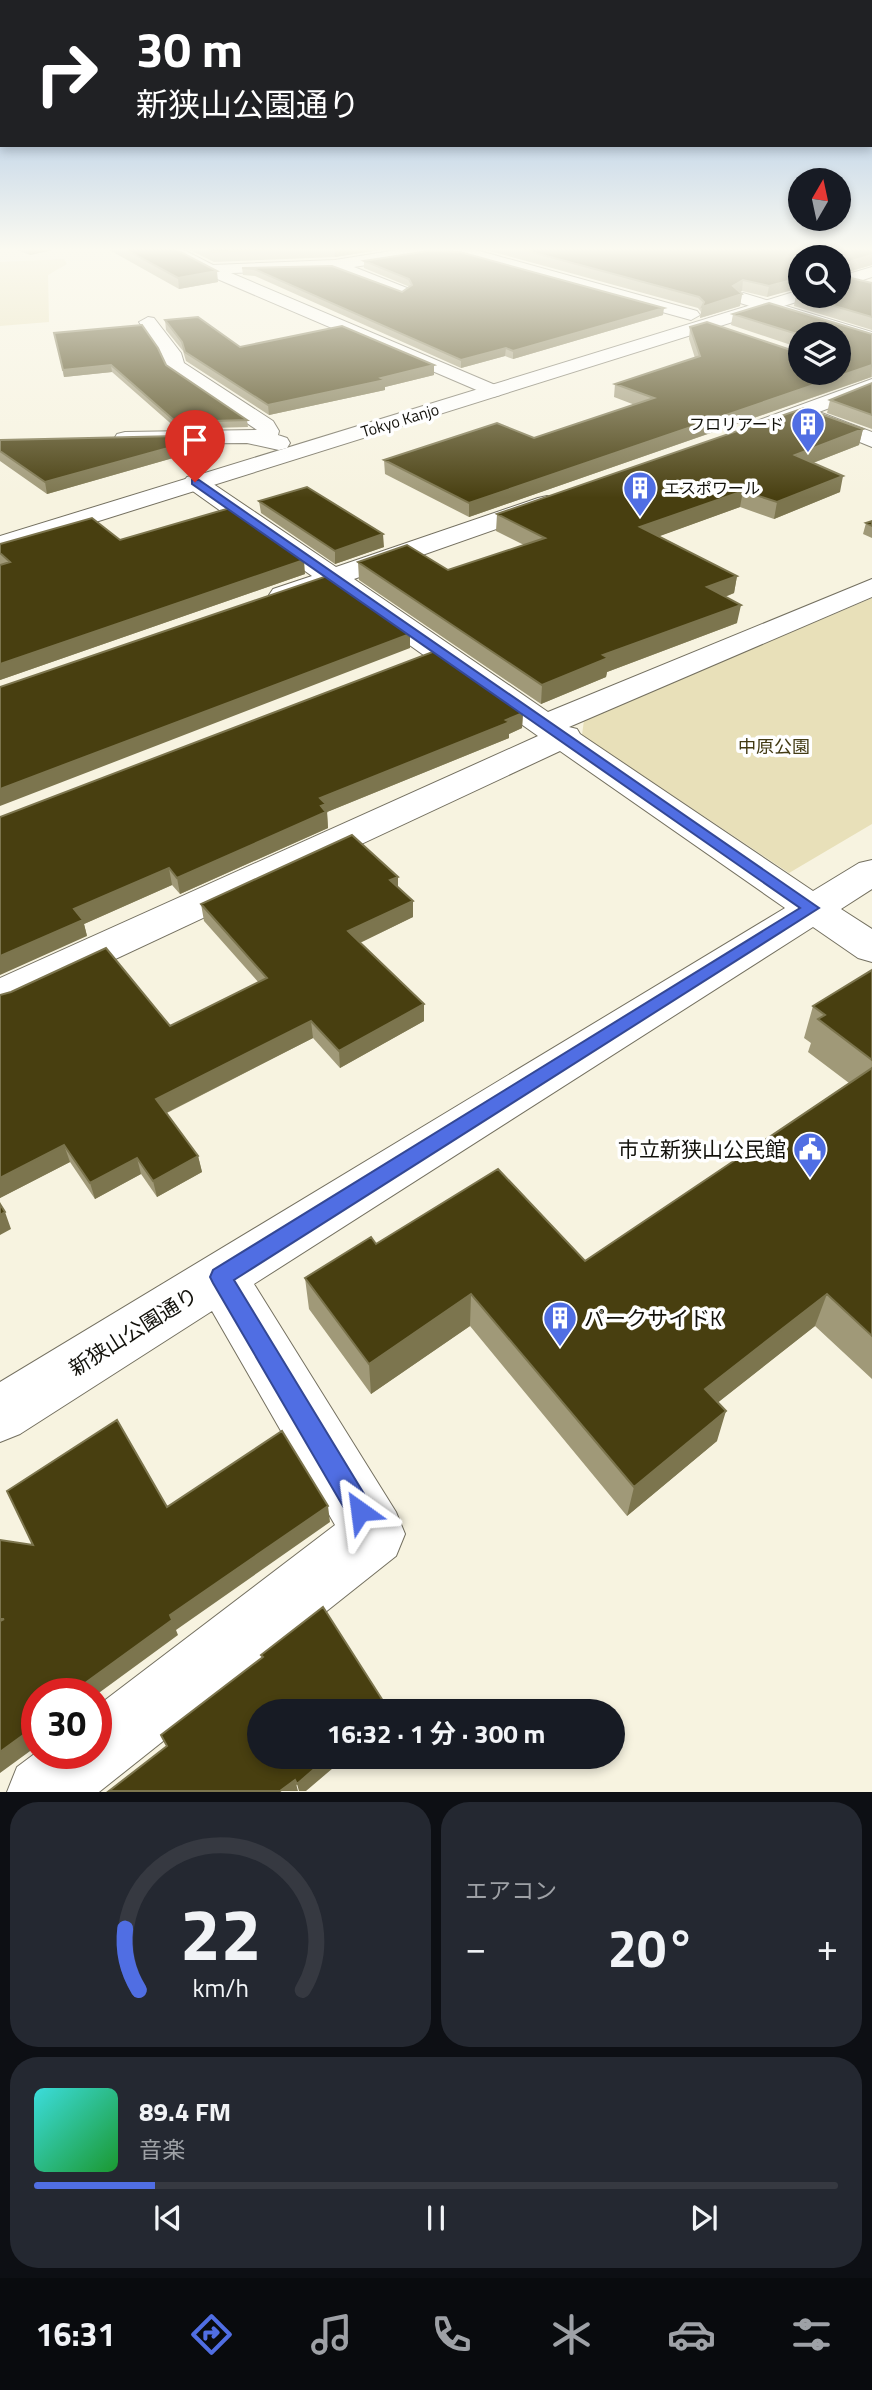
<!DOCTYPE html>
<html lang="ja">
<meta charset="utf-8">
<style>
:root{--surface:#171b24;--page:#242831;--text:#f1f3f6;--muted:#9ea1a6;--line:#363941;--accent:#506ee3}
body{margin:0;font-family:"Titillium Web","Noto Sans JP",sans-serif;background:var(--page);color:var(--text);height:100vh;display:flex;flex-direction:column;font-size:26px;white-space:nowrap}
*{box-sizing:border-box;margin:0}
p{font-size:23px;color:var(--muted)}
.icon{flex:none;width:38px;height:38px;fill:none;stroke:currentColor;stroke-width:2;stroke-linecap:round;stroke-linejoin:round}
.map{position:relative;height:1792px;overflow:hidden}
.side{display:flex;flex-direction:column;gap:10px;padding:10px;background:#0d0f14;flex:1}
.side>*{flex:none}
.banner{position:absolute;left:0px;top:0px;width:873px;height:147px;box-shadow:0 4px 10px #0003;background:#202124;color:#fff;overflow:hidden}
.needle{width:46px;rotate:9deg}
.fabs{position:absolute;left:788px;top:168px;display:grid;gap:14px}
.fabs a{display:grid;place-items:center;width:63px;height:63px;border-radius:50%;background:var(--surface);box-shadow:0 4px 10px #0003;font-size:35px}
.speed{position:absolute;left:21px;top:1678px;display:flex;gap:14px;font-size:35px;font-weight:700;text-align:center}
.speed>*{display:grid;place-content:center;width:91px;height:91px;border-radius:50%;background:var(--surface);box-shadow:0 4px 10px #0003;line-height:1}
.speed .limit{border:10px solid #d22;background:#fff;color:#111}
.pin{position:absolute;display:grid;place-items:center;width:60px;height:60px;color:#fff;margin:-72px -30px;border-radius:50% 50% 50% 0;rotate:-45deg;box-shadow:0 0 7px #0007}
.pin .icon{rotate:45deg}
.me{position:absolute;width:77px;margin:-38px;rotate:329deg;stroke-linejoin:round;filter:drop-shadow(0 0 5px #0008)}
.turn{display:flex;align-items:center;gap:24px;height:147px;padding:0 21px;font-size:32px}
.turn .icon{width:91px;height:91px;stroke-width:2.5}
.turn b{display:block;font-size:49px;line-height:60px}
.big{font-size:52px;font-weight:700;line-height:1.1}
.side .card{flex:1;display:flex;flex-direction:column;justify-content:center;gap:10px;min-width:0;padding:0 24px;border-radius:28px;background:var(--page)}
.side .dial{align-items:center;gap:0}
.dial svg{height:182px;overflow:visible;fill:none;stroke:var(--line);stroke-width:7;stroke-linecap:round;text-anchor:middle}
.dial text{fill:var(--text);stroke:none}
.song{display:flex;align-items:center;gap:21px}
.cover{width:84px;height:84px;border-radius:10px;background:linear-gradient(135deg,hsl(180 70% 55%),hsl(130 70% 35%))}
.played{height:7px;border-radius:4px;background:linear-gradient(90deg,var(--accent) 15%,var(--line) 15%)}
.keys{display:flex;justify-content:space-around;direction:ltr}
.heat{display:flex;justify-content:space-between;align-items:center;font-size:38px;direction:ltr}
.side .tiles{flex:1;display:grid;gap:10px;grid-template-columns:1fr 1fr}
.card:last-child{grid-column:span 2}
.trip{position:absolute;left:247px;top:1699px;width:378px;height:70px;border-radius:35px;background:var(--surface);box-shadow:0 4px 10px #0003;font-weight:700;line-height:70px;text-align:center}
.dock{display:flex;height:112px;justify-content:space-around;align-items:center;background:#090b0e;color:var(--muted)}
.dock .icon{width:49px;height:49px}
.dock .on{color:var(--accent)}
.dock b{font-size:32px;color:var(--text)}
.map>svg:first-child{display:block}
.green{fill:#e8e0b9}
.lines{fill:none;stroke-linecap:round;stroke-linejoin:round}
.minor-casing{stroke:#747060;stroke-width:2}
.highway-casing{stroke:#747060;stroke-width:2}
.minor{fill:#fff;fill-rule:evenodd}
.highway{fill:#fff;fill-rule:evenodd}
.wall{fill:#a09978}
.shaded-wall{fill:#7c754e}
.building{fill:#483f10;stroke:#7c754e;stroke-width:2}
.route{fill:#506ee3;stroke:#344894;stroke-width:2}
.labels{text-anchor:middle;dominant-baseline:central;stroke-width:7;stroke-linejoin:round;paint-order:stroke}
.far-street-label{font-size:16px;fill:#12110b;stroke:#fff}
.far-poi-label{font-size:16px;fill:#12110b;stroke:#fff;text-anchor:end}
.park-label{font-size:18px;fill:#433b14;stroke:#fff}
.near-poi-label{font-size:21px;fill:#12110b;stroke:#fff;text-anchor:end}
.near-street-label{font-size:21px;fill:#12110b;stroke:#fff}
</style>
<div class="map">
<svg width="872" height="1792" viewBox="0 0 872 1792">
<rect width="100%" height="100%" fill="#f7f3e0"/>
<!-- green -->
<path class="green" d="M64,259L67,264L48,275L49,322L0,326V262Z
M872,598V824L789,873L582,735L584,720Z"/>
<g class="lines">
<!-- minor casing -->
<g class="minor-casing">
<path id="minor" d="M158,247H178L213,265L335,260L416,247H465L697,311L700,315L691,320L460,256L428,255L354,267L407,288L410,292L401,297L333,270L231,273L500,387L503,391L500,395L493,397L201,272Z
M743,293L872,332V344L737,302L734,298Z
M148,317L154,318L181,353L184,363L273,421L279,431L278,435L287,438L290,443L287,448L279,450L247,443L117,444L114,439L117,434L125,432L257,430L168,370L161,353L139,322Z
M872,379V392L819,412L872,432V447L803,419L767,433H751L748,428L751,423Z
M195,475L203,477L336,567L538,498L547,496L556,498L559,503L556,508L354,579L548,712L872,579V597L569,727L577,729L580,734L813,891L859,863L872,860V889L841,909L872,929V962L858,958L813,927L254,1284L396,1512L405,1534L396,1556L99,1792H7L17,1767L37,1752L96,1754V1707L335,1525L212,1311L20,1434L0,1442V1382L785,908L560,751L15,1006L0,1010V978L538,736L329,588L283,603L273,601L269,595L273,589L312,576L187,487L183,482L187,477Z"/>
</g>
<!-- highway casing -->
<g class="highway-casing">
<path id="highway" d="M872,267V277L838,288V277Z
M800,290V296H808L806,299L0,552V536Z"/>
</g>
<!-- minor -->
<use href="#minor" class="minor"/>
<!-- highway -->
<use href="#highway" class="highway"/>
</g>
<!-- wall -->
<path class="wall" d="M9,247H66L30,255Z
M104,247H171L218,282L179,289Z
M184,247H398L335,257L214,262Z
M475,247H872V265L838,275L839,279L872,283V330L794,306L796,294L838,296V257L767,297L742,291L739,292L742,294L740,306L700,318L701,312L698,308Z
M364,261L663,315L513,359L505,356L461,368L255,276L243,275L242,268L332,266L402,292L410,287L364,268Z
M733,314L872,334V377L469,517L385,474L384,460L534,438L635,405L614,397L615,384L695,358L689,339L690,327L800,373L838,334H800V348L731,325Z
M165,320L240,347L434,375L385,387V390L269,415L186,361L183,351L166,330Z
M54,333L166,365L247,420L248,427L177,429L112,372L64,377Z
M872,383V429L827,413L830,400Z
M863,429L859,445L813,463L840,492L774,519L740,507L659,536L737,576L734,593L725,597L737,623L607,672L606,677L541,704L359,580L358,562L448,570L524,545L496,531L497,514Z
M0,440L180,456L47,494L0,461Z
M259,501L384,547L335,564L261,513Z
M872,521V538L863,534L866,523Z
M120,540L305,574L0,680V544Z
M523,713L522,728L509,734V738L327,812L328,828L180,894L172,885L84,924L87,936L0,817Z
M398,877V887L413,901V917L360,943L424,1004V1021L340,1068L313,1038L167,1113L198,1156L202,1172L157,1197L141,1174L95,1199L70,1162L0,1198V995L170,1026L259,983L204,921L201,904Z
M872,970V1379L815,1326L718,1402L717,1441L627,1516L470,1326L371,1394L309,1309L305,1278L376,1244L585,1261L849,1083L808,1052L811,1043L804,1038L813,1006Z"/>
<!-- shaded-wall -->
<path class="shaded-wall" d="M28,247H66L30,255Z
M334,247H398L335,257Z
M872,255V265L838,275V265Z
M217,271L218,282L179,289L178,278Z
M800,278V288L767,297L769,286Z
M743,280L742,291L731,297L733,286Z
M742,294L740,306L700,318L702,307Z
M664,308L663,315L513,359V351Z
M506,348L505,356L461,368V360Z
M111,365L112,372L64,377L63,370Z
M434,365V375L385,387V390L269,415L268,405Z
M872,365L871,377L469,517V503Z
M863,429L859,445L792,471L795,455Z
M179,445L180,456L47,494L45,482Z
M843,476L840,492L774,519L777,502Z
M743,491L740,507L638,544L640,527Z
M383,534L384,547L335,564V551Z
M304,560L305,574L0,680V664Z
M737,576L734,593L704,605L707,587Z
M741,605L737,623L607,672L606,677L541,704L542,685L603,655Z
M410,634V648L0,806V789Z
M523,713L522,728L509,734V738L327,812L328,828L180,894L177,878L320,798Z
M169,868L172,885L84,924L87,936L0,975V956L74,909Z
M398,877V893L390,880Z
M413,901V917L349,948L348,931Z
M424,1004V1021L340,1068L339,1051Z
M311,1021L313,1038L160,1116L156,1099Z
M64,1145L70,1162L0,1198V1178Z
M198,1156L202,1172L157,1197L153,1181Z
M137,1158L141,1174L95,1199L90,1183Z
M5,1212L11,1229L0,1235V1215Z
M471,1294L470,1326L371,1394L369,1364Z
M827,1294L815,1326L697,1419L705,1389Z
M726,1411L717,1441L627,1516L634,1487Z
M328,1506L330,1522L176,1630L178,1635L96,1695L70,1694L170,1615Z
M37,1725V1746L0,1773V1752Z
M328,1757H346L306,1791H299L297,1784Z
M295,1780L298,1791H280Z"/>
<!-- building -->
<path class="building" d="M121,247H171L217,271L178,278Z
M203,247H329L212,252Z
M513,247H872V255L838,265V257H800V278L769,286L743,280L733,286L742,294L702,307L704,302L699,297Z
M428,251L460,252L664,308L513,351L506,348L461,360L254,269L242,268L332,266L402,292L412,285L409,279L364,261Z
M838,271L839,279L851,278L872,283V317L800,296H838Z
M769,303L872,334V365L469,503L384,460L497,423L534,438L654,398L615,384L700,356L690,327L707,322L800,353V373H838V334H800V335L733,314Z
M198,317L240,347L342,326L434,365L381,378L385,380L268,405L185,352L182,342L165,320Z
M142,325L158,348L166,365L247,420L176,422L111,365L63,370L54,333Z
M872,383V415L830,400Z
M804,408L863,429L795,455L843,476L777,502L743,491L640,527L737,576L707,587L741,605L603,655L608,658L542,685L358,562L407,545L448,570L545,538L497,514Z
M177,436L179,445L45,482L0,451V440Z
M307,487L383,534L335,551L259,501Z
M230,508L304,560L0,664V565L10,562L0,553V544L92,518L120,540Z
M872,521V526L866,523Z
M327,576L410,634L0,789V687Z
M435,651L523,713L506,720L510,722L320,798L326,804L321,806L326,812L177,878L169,868L74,909L83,920L0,956V817Z
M352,835L398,877L390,880L413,901L348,931L424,1004L339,1051L311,1021L156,1099L198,1156L153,1181L137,1158L90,1183L64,1145L0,1178V995L11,992L106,948L170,1026L267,978L201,904Z
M872,970V1060L818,1019L825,1015L813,1006Z
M872,1068V1336L827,1294L705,1389L726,1411L634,1487L471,1294L369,1364L305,1278L371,1237L376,1244L498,1169L585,1261Z
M0,1204L5,1212L0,1215Z
M117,1420L167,1507L282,1431L328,1506L170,1615L172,1620L70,1694H37V1725L0,1752V1621L4,1619H0V1540L33,1545L7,1491Z
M323,1607L387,1707L382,1712H259V1757H328L297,1784L295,1780L280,1791H109L167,1746L161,1735L263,1657L261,1655Z"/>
<!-- sky -->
<linearGradient id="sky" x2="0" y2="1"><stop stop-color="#87afdf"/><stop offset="0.5" stop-color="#fbfaf1"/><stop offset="1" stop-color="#fbfaf1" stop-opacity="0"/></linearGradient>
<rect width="872" height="498" fill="url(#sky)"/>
<!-- route -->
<path class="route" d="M192,480H199L819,908L234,1280L369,1502L373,1511L369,1520L360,1523L351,1520L213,1283L210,1277L213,1270L800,908L192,484Z"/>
<!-- icons -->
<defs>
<g id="building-pin" transform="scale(1.75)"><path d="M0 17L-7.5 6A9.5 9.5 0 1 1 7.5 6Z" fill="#506ee3" stroke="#fff"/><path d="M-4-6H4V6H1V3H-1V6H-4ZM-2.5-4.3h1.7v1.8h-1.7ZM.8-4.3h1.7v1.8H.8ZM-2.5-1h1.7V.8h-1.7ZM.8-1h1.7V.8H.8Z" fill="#fff"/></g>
<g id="civic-pin" transform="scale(1.75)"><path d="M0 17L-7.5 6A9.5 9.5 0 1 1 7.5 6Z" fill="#506ee3" stroke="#fff"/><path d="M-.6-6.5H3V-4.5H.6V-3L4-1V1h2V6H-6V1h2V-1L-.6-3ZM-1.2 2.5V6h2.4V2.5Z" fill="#fff"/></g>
</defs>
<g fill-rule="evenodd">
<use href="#building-pin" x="808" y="424"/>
<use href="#building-pin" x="640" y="488"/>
<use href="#civic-pin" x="810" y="1149"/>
<use href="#building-pin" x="560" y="1318"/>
</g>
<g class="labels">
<!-- far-street labels -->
<g class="far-street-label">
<text transform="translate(400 420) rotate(-17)">Tokyo Kanjo</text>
</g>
<!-- far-poi labels -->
<g class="far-poi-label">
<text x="784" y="424">フロリアード</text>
<text x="664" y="488" text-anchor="start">エスポワール</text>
</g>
<!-- park labels -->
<g class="park-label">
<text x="774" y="746">中原公園</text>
</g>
<!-- near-poi labels -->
<g class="near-poi-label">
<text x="786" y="1149">市立新狭山公民館</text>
<text x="584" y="1318" text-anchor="start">パークサイドK</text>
</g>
<!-- near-street labels -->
<g class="near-street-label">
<text transform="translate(133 1331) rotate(-32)">新狭山公園通り</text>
</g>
</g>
</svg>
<div class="fabs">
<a><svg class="needle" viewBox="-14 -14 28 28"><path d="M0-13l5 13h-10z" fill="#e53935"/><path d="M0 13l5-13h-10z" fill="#9ea1a6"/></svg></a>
<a><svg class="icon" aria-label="search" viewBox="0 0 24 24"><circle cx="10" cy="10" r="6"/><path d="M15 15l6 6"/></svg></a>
<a><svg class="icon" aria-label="layers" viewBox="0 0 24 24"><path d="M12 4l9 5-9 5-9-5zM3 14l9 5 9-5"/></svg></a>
</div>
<div class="speed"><div class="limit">30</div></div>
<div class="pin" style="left:195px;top:482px;background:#d93025"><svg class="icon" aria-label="arrive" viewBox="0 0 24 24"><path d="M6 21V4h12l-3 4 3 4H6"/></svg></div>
<svg class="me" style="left:360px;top:1511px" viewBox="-20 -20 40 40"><path d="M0-17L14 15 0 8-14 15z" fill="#506ee3" stroke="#fff" stroke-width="4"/></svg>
<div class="trip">16:32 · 1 分 · 300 m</div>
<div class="banner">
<div class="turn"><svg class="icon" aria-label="right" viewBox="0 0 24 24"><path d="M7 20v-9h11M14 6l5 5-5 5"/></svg><div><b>30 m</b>新狭山公園通り</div></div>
</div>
</div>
<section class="side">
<div class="tiles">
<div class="card dial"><svg viewBox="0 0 100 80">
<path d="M14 69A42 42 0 1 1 86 69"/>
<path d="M14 69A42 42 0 0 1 8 42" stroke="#506ee3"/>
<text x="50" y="56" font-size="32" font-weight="700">22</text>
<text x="50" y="72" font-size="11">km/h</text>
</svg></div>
<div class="card"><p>エアコン</p>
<div class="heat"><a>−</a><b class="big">20°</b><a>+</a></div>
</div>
<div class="card">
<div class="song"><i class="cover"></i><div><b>89.4 FM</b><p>音楽</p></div></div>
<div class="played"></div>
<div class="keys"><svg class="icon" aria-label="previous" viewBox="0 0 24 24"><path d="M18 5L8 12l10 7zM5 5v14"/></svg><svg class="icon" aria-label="pause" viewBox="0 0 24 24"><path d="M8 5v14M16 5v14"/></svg><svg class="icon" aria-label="next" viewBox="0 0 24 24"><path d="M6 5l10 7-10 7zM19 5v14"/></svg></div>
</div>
</div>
</section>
<nav class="dock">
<b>16:31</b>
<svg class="icon on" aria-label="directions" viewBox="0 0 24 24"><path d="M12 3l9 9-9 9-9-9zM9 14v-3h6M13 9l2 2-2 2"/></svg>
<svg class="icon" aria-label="music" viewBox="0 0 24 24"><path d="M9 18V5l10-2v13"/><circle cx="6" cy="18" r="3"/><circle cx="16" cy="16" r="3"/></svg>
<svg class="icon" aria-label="phone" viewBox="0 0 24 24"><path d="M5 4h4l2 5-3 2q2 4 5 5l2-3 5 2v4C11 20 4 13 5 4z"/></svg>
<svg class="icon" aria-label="climate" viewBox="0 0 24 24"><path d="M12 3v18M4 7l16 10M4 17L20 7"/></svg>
<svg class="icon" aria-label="car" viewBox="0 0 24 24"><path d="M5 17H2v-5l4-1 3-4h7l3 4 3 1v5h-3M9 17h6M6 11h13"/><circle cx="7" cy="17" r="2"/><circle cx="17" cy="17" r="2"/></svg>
<svg class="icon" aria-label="filters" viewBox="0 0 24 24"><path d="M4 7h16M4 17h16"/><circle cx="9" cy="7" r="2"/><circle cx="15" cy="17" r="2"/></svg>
</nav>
